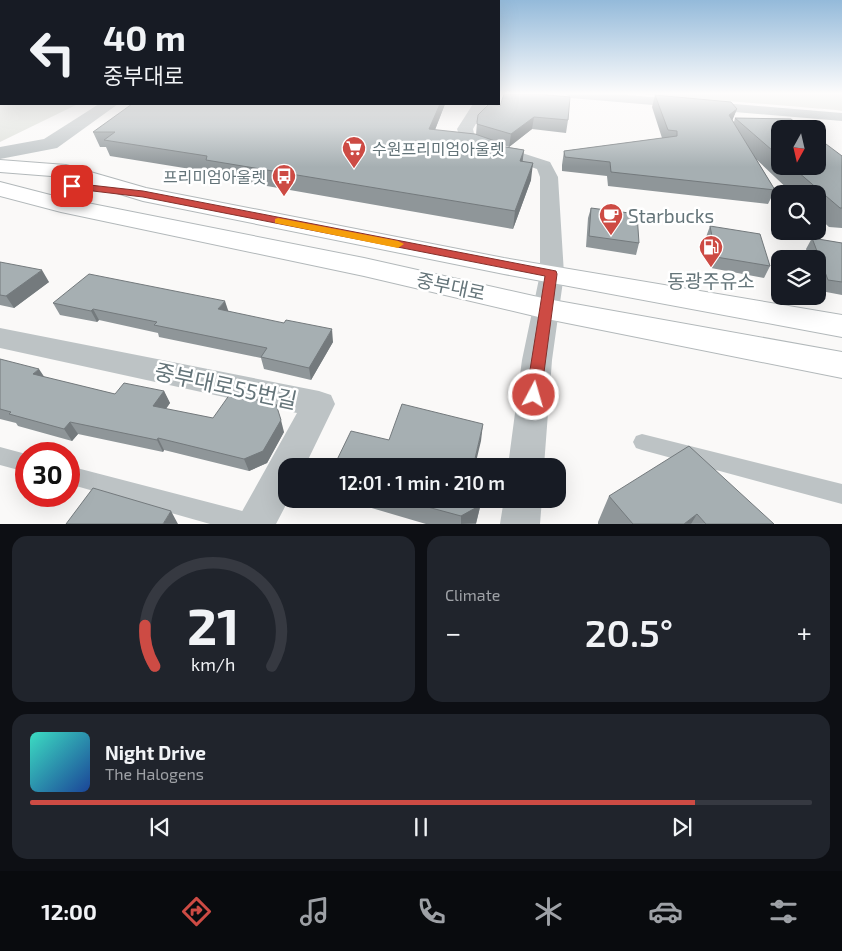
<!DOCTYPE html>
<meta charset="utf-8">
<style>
:root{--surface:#171b24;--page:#20242c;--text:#f1f3f6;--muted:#9ea1a6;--line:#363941;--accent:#cd4b44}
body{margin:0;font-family:"Exo 2","Noto Sans KR",sans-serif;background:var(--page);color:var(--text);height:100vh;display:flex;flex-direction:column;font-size:19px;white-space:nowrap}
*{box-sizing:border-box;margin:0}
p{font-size:16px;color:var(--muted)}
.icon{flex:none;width:28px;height:28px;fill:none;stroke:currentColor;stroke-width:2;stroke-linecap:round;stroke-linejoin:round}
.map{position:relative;height:524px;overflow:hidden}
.side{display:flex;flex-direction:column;gap:12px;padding:12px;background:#0d0f14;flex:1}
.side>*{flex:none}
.hud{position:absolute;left:0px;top:0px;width:500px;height:105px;box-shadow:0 5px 20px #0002;background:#171b24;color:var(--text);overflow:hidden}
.needle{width:32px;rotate:188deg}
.controls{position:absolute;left:771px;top:120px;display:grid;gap:10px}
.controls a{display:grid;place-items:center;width:55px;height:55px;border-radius:10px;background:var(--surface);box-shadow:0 5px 20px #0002;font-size:25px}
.speed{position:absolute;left:15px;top:442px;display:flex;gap:10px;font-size:25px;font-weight:700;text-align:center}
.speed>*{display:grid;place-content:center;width:65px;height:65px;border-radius:50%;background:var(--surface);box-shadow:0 5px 20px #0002;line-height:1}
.speed .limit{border:8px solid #d22;background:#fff;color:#111}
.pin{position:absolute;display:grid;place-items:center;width:42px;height:42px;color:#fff;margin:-21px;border-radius:10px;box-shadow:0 2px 8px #0006}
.me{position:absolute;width:55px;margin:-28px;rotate:6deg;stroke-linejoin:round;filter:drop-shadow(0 0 4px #0008)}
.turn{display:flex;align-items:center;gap:18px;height:105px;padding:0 20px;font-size:22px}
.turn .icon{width:65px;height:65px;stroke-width:2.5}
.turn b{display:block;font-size:35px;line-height:42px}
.big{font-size:38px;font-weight:600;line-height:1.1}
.side .widget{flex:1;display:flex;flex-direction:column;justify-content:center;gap:8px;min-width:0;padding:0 18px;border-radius:15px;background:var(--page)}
.side .dial{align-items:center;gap:0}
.dial svg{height:130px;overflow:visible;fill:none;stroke:var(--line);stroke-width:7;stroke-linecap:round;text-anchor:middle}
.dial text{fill:var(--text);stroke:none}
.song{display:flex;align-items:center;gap:15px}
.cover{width:60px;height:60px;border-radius:8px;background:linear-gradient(135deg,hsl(170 70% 55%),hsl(220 70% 35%))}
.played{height:5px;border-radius:2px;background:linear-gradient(90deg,var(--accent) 85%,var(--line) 85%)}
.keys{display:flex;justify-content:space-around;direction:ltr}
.heat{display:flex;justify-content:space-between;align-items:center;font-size:28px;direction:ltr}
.side .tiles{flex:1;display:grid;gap:12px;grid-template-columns:1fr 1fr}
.widget:last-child{grid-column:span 2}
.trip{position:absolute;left:278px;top:458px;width:288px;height:50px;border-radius:15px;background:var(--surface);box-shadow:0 5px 20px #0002;font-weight:600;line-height:50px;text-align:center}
.dock{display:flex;height:80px;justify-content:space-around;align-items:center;background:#090b0e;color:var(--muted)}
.dock .icon{width:35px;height:35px}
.dock .active{color:var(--accent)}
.dock b{font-size:22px;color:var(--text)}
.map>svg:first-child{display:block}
.green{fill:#dbded8}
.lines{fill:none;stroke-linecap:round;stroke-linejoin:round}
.primary-casing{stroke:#b2b8ba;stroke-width:2}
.service{fill:#bdc3c5;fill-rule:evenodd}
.minor{fill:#bdc3c5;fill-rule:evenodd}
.tertiary{fill:#bdc3c5;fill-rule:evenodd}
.primary{fill:#fff;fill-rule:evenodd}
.wall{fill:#8f9699}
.shaded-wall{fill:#747a7d}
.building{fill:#a6afb2;stroke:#747a7d}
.route{fill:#cd4b44;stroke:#85312c}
.slow{fill:#f59e0b}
.labels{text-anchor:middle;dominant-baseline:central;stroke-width:5;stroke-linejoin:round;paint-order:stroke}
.far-poi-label{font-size:16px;fill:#647479;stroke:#fff;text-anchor:start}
.poi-label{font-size:19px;fill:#647479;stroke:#fff;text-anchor:start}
.street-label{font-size:19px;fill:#647479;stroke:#fff}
.near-street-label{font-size:22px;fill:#647479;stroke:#fff}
</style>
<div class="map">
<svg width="842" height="524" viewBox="0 0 842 524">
<rect width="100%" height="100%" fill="#faf9f8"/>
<!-- green -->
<path class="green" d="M0,94L1,104H78L0,142Z
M643,94H842V111L836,110Z"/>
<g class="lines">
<!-- primary casing -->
<g class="primary-casing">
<path id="primary" d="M0,160L66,165L146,188L504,258L842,315V337L504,274L143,201L64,177L0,172Z
M0,182L62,198L364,258L547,299L842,352V378L547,319L364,276L61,212L0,196Z"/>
</g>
<!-- service -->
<path class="service" d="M642,434L842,484V504L642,450L636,448L633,442L636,436Z
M0,447L26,454V472L0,465Z
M69,466L250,513L257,517L260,524H210L69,484Z"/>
<!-- minor -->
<path class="minor" d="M565,94H616L842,113V121L571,98Z
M473,104H487L473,129L475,138L550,162L558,177L564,274L552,360L544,466H508L522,360L540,274V177L537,169L462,144L457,129Z
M0,328L319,391L331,395L335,404L305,466H286V499H289L276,524H235L297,413L0,348Z
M504,499H542L540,524H500Z"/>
<!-- tertiary -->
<path class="tertiary" d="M99,104H118L57,148L0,159V147L44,139Z"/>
<!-- primary -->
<use href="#primary" class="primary"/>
</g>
<!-- wall -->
<path class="wall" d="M504,94H538L568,120L566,133L532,129L509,147L498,143L497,145L524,150L522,162L531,180L513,229L210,176L209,172L110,156L106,147H100L93,132L445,104L435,130L476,135L477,122L500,106Z
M655,95L737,109L732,120L734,122L735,118L780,129V166H818L842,156V228L829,227L818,217V194H793L756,159L775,190L768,204L608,186L607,176L562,171V165L564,151L662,138L652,107Z
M591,208L639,243L636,255L586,247L588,218Z
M710,226L770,266L764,278L711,268L706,237Z
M812,238L842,243V295L821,291L818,282V259H809L806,249Z
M0,262L49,282L14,308L0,305Z
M53,303L228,311L333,342L311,380L264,369L261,358L159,337L158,333L99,320L97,322L60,315Z
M0,359L44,377L115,394L164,391L170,403L166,409L284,432L267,463L249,471L164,450L163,452L78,434L72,441L18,426L16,423L0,419Z
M609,496L774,524H598V522Z
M341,499H482L476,524H426Z"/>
<!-- shaded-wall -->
<path class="shaded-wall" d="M440,104H445L429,145V129Z
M737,109L732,121L729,115Z
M534,117L532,129L509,147L511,134Z
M524,150L522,166L520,161Z
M533,163L531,180L513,229L515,211Z
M42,270L49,282L14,308L6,296Z
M225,301L229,313L218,309Z
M93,309L99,320L97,322L91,311Z
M332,329L333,342L311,380L309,368Z
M39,369L47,381L33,374Z
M164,391L170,403L159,418L153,406Z
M281,420L284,432L267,463L249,471L244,459Z
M70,422L78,434L72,441L64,429Z
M483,424L481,441L475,466L474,463Z
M158,438L164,450L163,452L157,440Z
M480,499H482L476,523L461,524V516Z
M171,511L178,524H163Z
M697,514L691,524H684Z"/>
<!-- building -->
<path class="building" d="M504,94H537L570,97L568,120L534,117L511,134L477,124V122L478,115L489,104L500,106Z
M655,95L731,102L737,109L729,115L775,190L611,172L610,162L565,157L564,151L677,136V131L668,130Z
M132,104H440L429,129L475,134L498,142L493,145L524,150L520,161L533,163L515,211L206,160L207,156L104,140L115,132H93Z
M735,118L791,119L804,129H780V157Z
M818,138L842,156V208H840L791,166H818Z
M591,208L637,214L639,243L589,236Z
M710,226L760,234L770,266L716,257Z
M812,238L842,243V282L828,280Z
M0,262L42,270L6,296L0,295Z
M89,274L225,301L218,309L284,323L286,320L332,329L309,368L261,357L267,348L154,325L157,322L93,309L91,311L53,303Z
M0,359L39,369L33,374L115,394L124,383L164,391L153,406L213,418L230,394L276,404L281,420L263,451L244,459L158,438L157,440L70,422L64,429L9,414L11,412L0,409Z
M402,404L483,424L474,463L487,466H334L351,431L389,440Z
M689,446L774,524H706L697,514L684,524H633L609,496Z
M93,488L171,511L163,524H66Z
M398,499H480L479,506L461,516Z"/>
<!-- sky -->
<linearGradient id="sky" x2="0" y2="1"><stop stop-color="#94bada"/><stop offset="0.56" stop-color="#fdfcfc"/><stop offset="1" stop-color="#fdfcfc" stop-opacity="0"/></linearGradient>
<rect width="842" height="167" fill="url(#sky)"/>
<!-- route -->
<path class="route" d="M72,183L143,191L556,271L557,274L541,395L539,400L534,402L528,400L526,395L545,276L143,197L68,188L67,186Z"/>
<!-- slow -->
<path class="slow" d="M278,218L398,241L404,244L398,248L275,223V219Z"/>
<!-- icons -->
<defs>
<g id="supermarket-pin" transform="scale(1.25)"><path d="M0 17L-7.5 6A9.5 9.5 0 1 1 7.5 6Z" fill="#cd4b44" stroke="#fff"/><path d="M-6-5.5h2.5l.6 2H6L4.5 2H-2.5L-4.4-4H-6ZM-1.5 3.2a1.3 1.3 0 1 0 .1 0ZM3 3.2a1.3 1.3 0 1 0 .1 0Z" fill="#fff"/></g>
<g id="bus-pin" transform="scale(1.25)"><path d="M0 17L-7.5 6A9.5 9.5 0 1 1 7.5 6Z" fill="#cd4b44" stroke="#fff"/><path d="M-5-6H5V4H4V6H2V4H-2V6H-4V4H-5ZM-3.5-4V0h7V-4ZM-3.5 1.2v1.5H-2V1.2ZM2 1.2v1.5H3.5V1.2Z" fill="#fff"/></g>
<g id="cafe-pin" transform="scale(1.25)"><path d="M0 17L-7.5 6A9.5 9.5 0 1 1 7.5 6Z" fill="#cd4b44" stroke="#fff"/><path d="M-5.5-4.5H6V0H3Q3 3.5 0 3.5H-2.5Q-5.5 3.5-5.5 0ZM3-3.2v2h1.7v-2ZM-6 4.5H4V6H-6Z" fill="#fff"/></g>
<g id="fuel-pin" transform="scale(1.25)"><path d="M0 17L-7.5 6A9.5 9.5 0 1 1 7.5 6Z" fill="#cd4b44" stroke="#fff"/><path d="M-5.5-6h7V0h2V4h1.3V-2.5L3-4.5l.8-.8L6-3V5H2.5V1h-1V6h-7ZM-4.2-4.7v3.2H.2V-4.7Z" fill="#fff"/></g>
</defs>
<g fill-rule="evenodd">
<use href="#supermarket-pin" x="354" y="148"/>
<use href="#bus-pin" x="284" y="176"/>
<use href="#cafe-pin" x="611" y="215"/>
<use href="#fuel-pin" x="711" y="247"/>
</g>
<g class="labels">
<!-- far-poi labels -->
<g class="far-poi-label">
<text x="372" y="148">수원프리미엄아울렛</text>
<text x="266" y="176" text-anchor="end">프리미엄아울렛</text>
</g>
<!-- poi labels -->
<g class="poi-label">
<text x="628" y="215">Starbucks</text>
<text x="711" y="280" text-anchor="middle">동광주유소</text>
</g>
<!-- street labels -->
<g class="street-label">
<text transform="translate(451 286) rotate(12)">중부대로</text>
</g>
<!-- near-street labels -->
<g class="near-street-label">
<text transform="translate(226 385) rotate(12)">중부대로55번길</text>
</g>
</g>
</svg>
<div class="controls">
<a><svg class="needle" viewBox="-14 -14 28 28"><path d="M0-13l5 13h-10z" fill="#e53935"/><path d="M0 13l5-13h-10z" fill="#9ea1a6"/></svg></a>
<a><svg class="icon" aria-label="search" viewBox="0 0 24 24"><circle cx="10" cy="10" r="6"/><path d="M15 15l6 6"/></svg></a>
<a><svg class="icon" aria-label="layers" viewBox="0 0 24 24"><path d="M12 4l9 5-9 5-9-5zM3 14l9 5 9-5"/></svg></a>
</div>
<div class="speed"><div class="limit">30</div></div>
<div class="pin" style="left:72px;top:186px;background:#d93025"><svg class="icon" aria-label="arrive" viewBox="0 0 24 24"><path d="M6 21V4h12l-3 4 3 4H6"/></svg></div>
<svg class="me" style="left:534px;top:395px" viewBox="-20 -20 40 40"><circle r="17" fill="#cd4b44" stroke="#fff" stroke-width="3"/><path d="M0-11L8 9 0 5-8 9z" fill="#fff"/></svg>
<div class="trip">12:01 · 1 min · 210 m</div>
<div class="hud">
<div class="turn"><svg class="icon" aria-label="left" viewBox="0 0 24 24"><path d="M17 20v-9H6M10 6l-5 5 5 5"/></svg><div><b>40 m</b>중부대로</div></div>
</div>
</div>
<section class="side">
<div class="tiles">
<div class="widget dial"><svg viewBox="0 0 100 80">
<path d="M14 69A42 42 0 1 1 86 69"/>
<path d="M14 69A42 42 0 0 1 8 44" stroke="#cd4b44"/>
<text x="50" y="56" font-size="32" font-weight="700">21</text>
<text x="50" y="72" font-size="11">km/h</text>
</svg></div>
<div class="widget"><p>Climate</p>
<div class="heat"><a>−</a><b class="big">20.5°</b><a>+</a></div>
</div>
<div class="widget">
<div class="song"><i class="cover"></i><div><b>Night Drive</b><p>The Halogens</p></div></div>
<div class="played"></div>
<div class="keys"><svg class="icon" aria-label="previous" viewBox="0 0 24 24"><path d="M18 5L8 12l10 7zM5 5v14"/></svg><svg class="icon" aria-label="pause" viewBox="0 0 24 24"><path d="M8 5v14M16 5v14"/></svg><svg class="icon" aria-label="next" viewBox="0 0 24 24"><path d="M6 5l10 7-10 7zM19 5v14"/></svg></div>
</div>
</div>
</section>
<nav class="dock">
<b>12:00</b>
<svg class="icon active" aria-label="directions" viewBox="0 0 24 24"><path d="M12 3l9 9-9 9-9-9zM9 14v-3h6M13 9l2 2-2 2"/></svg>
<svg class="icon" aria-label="music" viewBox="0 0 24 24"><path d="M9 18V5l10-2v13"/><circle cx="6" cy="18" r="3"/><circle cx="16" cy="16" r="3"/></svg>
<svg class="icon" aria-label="phone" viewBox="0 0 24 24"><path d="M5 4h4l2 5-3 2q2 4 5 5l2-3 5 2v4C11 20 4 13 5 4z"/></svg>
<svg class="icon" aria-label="climate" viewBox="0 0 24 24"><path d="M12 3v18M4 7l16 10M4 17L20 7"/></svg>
<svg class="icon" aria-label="car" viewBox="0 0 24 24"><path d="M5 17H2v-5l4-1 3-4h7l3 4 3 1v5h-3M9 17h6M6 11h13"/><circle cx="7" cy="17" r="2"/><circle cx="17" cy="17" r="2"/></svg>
<svg class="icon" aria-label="filters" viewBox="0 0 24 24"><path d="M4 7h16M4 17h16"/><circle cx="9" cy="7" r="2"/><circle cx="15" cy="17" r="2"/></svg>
</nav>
